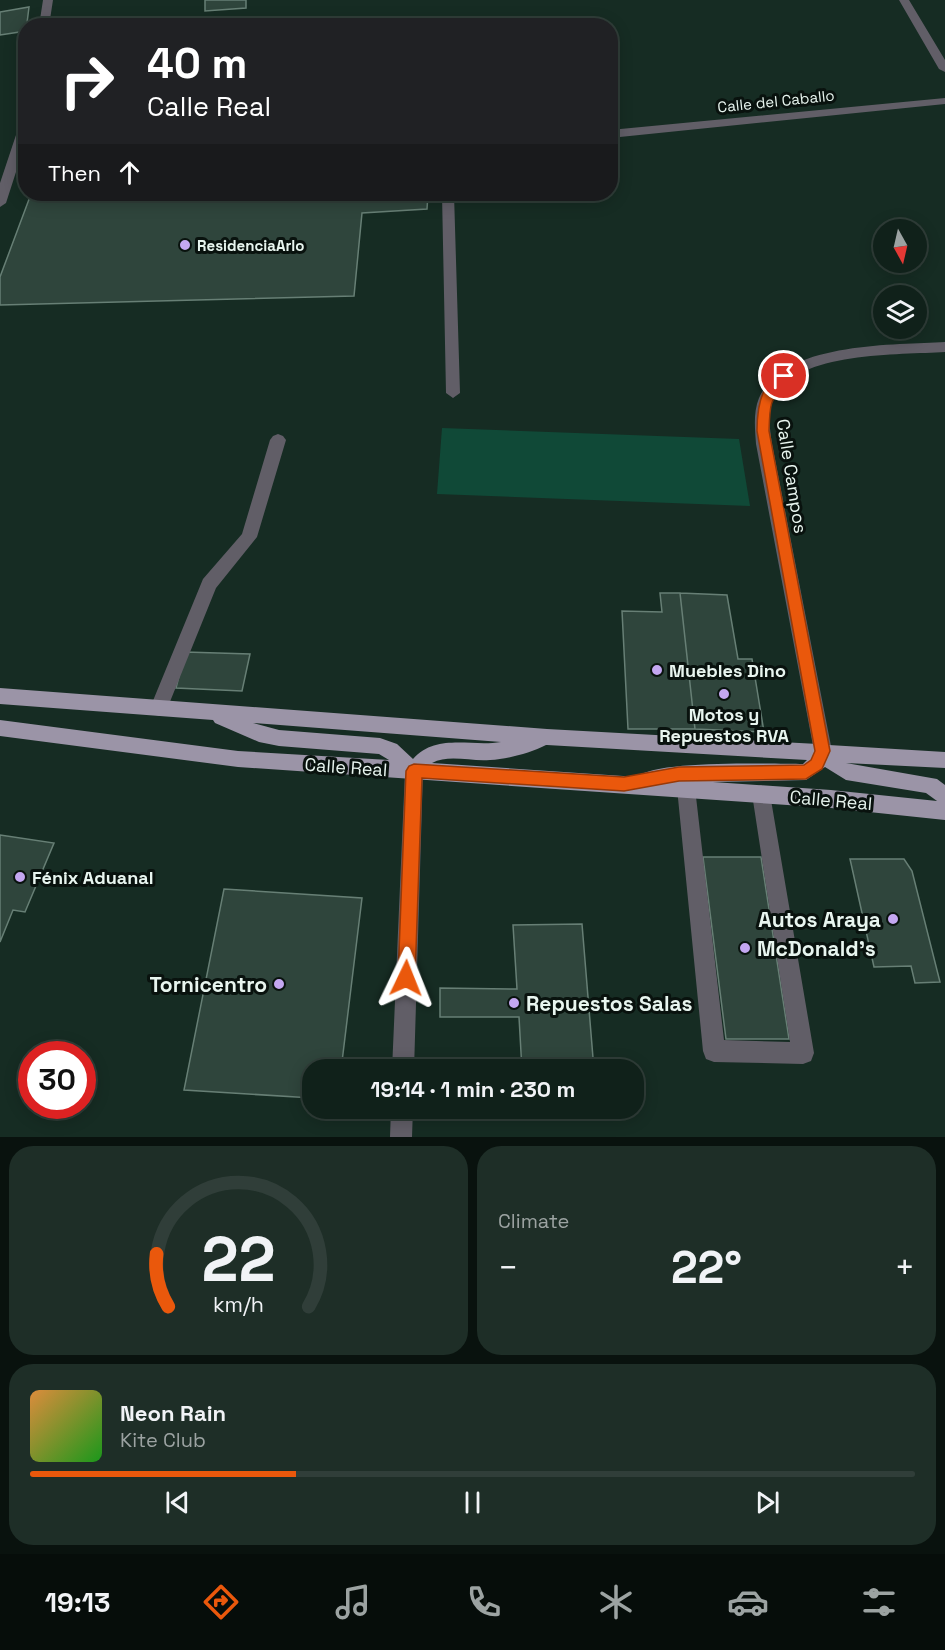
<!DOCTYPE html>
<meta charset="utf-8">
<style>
:root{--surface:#10211a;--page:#1e2e27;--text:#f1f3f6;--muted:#9ca3a2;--line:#303e39;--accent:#ea580c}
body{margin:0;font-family:"Space Grotesk",sans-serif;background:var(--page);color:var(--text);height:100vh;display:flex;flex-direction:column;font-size:22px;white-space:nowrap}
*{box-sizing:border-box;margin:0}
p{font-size:20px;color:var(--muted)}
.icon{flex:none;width:33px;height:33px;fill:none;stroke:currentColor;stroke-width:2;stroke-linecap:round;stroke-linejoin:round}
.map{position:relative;height:1137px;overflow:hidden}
.sheet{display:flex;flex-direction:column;gap:9px;padding:9px;background:#09120e;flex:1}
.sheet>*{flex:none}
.guide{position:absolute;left:18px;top:18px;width:600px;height:183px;border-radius:24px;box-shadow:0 3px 15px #0003,0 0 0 2px var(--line);background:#202124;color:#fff;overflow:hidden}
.needle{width:39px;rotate:172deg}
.controls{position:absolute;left:873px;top:219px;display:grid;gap:12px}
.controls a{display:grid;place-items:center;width:54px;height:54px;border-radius:50%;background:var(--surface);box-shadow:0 3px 15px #0003,0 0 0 2px var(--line);font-size:30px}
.speed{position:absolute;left:18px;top:1041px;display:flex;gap:12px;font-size:30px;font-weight:700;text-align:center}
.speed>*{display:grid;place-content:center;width:78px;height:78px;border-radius:50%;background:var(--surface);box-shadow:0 3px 15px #0003,0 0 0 2px var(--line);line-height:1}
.speed .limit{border:9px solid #d22;background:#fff;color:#111}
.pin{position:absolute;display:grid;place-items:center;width:51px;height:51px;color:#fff;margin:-26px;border:3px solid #fff;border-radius:50%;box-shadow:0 2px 6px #0007}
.me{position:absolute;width:66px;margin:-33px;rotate:2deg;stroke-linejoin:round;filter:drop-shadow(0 0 4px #0008)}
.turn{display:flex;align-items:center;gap:21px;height:126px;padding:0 30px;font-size:27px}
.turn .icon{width:78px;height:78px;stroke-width:2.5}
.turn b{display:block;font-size:42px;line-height:51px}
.then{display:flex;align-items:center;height:57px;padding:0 30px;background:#0003;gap:12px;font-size:22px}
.big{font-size:45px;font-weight:700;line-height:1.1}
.sheet .widget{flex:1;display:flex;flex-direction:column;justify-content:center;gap:9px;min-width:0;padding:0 21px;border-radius:24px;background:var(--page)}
.sheet .dial{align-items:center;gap:0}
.dial svg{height:156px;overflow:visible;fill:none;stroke:var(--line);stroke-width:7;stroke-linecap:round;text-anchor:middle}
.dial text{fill:var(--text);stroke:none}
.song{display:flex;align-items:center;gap:18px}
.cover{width:72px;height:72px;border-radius:9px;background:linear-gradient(135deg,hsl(30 70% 55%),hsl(120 70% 35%))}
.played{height:6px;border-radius:3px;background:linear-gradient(90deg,var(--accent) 30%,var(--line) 30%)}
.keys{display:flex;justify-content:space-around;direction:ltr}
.heat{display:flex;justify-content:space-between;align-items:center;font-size:33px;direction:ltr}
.sheet .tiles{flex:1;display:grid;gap:9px;grid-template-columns:1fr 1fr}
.widget:last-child{grid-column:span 2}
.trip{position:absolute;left:302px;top:1059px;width:342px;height:60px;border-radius:24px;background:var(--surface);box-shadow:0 3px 15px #0003,0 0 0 2px var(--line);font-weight:700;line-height:60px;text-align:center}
.dock{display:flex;height:96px;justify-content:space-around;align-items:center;background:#060d0a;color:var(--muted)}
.dock .icon{width:42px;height:42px}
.dock .current{color:var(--accent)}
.dock b{font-size:27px;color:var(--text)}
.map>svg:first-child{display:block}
.green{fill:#104937}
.building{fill:#2f453c;stroke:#677f75;stroke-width:1.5}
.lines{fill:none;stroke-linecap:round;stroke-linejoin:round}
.service{fill:#615e67;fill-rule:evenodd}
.minor{fill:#615e67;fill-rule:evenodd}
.primary{fill:#9b94a7;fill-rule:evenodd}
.route{fill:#ea580c;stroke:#983908;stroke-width:1.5}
.poi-dot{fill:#c4a7f1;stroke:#09120e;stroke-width:2}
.labels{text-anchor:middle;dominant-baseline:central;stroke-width:6;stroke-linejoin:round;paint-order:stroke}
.far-street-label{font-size:15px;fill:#e8f5ef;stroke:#09120e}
.far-poi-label{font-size:15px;font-weight:bold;fill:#e8f5ef;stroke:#09120e;text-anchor:start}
.street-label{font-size:18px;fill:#e8f5ef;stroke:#09120e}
.poi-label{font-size:18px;font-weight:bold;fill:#e8f5ef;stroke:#09120e;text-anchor:start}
.near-poi-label{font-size:21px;font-weight:bold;fill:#e8f5ef;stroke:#09120e;text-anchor:end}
</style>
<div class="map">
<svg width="945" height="1137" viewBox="0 0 945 1137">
<rect width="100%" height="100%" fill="#162c23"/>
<!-- green -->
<path class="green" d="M442,428L739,439L750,506L437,494Z"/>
<!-- building -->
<path class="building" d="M205,0H246V8L205,11Z
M29,7L26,31L0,35V12Z
M31,194H428L427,209L362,213L354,296L0,305V277Z
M660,593H680L695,729H628L622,611L662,612Z
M680,593L727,595L738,659H752L764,732L695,729Z
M185,652L250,654L242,691L176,688Z
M0,835L54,843L25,912L13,910L0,942Z
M703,857H761L789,1039H726Z
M850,859H904L912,871L940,982L915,983L911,966L874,967Z
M224,889L362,898L341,1070H312V1098L184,1090Z
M582,924L594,1070H522L519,1017H440V988L517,989L513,925Z"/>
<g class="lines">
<!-- service -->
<path class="service" d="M278,434L283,436L286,440L257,537L216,588L165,714L159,716L153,714L150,708L203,579L242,534L270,440L273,436Z
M686,779L693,782L695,788L724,1040L790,1042L752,794L754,788L761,785L768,788L770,794L814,1053L811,1061L803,1064L714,1062L706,1059L703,1051L677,788L679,782Z"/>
<!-- minor -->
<path class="minor" d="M43,0H53L49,26H39Z
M899,0H909L945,60V72L939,69Z
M945,98V104L610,138V130Z
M22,117H26V141L6,203L0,207V183Z
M442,194H454L460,393L453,398L446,393Z
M945,342V352C900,355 797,351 773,398C767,412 770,430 772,444L832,751L830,757L823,759L816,757L814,751L756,444C755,429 753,413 759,398C782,342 894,345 945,342Z
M414,763L421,765L423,771L414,1070H392L405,771L407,765Z
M391,1108H413L412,1137H390Z"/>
<!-- primary -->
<path class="primary" d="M0,688L547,729L818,744L823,743L829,745L945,752V768L846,763L937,779L945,785V820L831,808L238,767L0,736V720L238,751L389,760L379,754L279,746L259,742L215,723L213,720L0,704ZM253,723L501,742C471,747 436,733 413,759L397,744L380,738L279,730ZM546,745H547L807,760L803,764C775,764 653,760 638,777L432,763C449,754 472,762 490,760C508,759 530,753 546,745ZM825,767L846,780L926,793L937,801L831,790L713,782L806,780Z"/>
</g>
<!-- route -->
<path class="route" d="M784,372L790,376C771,402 770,397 769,431L830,751L822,769L806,779L679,781L624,791L422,778L415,978L413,984L406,986L400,984L398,978L406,771L409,766L414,764L624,777L679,767L804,765L811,760L815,751L757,431C757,410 760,380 784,372Z"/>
<!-- markers -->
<g class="poi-dot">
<circle cx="185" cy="245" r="6"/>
<circle cx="657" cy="670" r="6"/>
<circle cx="724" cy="694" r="6"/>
<circle cx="20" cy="877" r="6"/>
<circle cx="893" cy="919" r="6"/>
<circle cx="745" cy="948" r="6"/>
<circle cx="279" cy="984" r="6"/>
<circle cx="514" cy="1003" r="6"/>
</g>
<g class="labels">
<!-- far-street labels -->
<g class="far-street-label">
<text transform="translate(776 101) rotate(-6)">Calle del Caballo</text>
</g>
<!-- far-poi labels -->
<g class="far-poi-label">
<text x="197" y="245">ResidenciaArlo</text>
</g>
<!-- street labels -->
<g class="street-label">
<text transform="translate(792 476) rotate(81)">Calle Campos</text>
<text transform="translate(346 767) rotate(4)">Calle Real</text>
<text transform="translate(831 800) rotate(5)">Calle Real</text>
</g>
<!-- poi labels -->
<g class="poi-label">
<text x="669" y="670">Muebles Dino</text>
<text x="724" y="714" text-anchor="middle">Motos y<tspan x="724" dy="21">Repuestos RVA</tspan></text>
<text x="32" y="877">Fénix Aduanal</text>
</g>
<!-- near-poi labels -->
<g class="near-poi-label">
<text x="881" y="919">Autos Araya</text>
<text x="757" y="948" text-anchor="start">McDonald's</text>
<text x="267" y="984">Tornicentro</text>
<text x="526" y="1003" text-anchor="start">Repuestos Salas</text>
</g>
</g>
</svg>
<div class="controls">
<a><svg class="needle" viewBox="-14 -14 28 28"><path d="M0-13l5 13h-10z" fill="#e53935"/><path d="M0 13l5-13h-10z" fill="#9ca3a2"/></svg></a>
<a><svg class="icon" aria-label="layers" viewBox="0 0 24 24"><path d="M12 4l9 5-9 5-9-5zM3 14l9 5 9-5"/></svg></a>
</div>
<div class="speed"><div class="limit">30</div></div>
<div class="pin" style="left:784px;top:376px;background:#d93025"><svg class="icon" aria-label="arrive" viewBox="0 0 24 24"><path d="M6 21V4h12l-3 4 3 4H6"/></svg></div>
<svg class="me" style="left:406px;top:978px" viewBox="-20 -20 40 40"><path d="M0-17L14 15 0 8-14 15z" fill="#ea580c" stroke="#fff" stroke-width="4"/></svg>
<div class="trip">19:14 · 1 min · 230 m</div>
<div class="guide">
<div class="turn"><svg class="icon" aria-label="right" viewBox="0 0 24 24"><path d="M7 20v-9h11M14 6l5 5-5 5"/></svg><div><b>40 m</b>Calle Real</div></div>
<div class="then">Then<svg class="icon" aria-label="ahead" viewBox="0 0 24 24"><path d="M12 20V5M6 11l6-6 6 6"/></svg></div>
</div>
</div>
<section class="sheet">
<div class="tiles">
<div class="widget dial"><svg viewBox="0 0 100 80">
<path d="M14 69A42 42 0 1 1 86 69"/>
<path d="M14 69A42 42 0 0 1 8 42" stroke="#ea580c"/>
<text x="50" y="56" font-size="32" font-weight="700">22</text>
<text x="50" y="72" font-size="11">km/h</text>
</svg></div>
<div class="widget"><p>Climate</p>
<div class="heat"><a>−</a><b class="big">22°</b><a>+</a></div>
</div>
<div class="widget">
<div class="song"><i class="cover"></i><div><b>Neon Rain</b><p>Kite Club</p></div></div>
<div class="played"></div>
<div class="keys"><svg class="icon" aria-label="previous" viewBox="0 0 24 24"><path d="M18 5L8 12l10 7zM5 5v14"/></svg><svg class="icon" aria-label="pause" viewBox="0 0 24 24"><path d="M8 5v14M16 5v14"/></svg><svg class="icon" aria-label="next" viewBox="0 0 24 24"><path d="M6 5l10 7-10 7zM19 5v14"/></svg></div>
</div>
</div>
</section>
<nav class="dock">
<b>19:13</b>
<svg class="icon current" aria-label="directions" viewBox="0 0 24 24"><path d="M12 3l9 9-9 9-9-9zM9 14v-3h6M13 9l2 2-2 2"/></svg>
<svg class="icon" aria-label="music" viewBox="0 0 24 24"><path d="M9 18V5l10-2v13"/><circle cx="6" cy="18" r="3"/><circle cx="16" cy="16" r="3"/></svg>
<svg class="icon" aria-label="phone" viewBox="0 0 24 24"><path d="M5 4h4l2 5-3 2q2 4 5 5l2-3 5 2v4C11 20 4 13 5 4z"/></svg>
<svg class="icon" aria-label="climate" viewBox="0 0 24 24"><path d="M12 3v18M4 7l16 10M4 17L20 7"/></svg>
<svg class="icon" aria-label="car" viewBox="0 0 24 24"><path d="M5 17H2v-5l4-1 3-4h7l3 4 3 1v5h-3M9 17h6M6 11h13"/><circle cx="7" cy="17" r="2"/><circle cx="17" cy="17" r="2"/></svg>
<svg class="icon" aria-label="filters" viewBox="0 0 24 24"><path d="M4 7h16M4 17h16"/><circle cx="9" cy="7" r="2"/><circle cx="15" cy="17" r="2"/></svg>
</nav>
